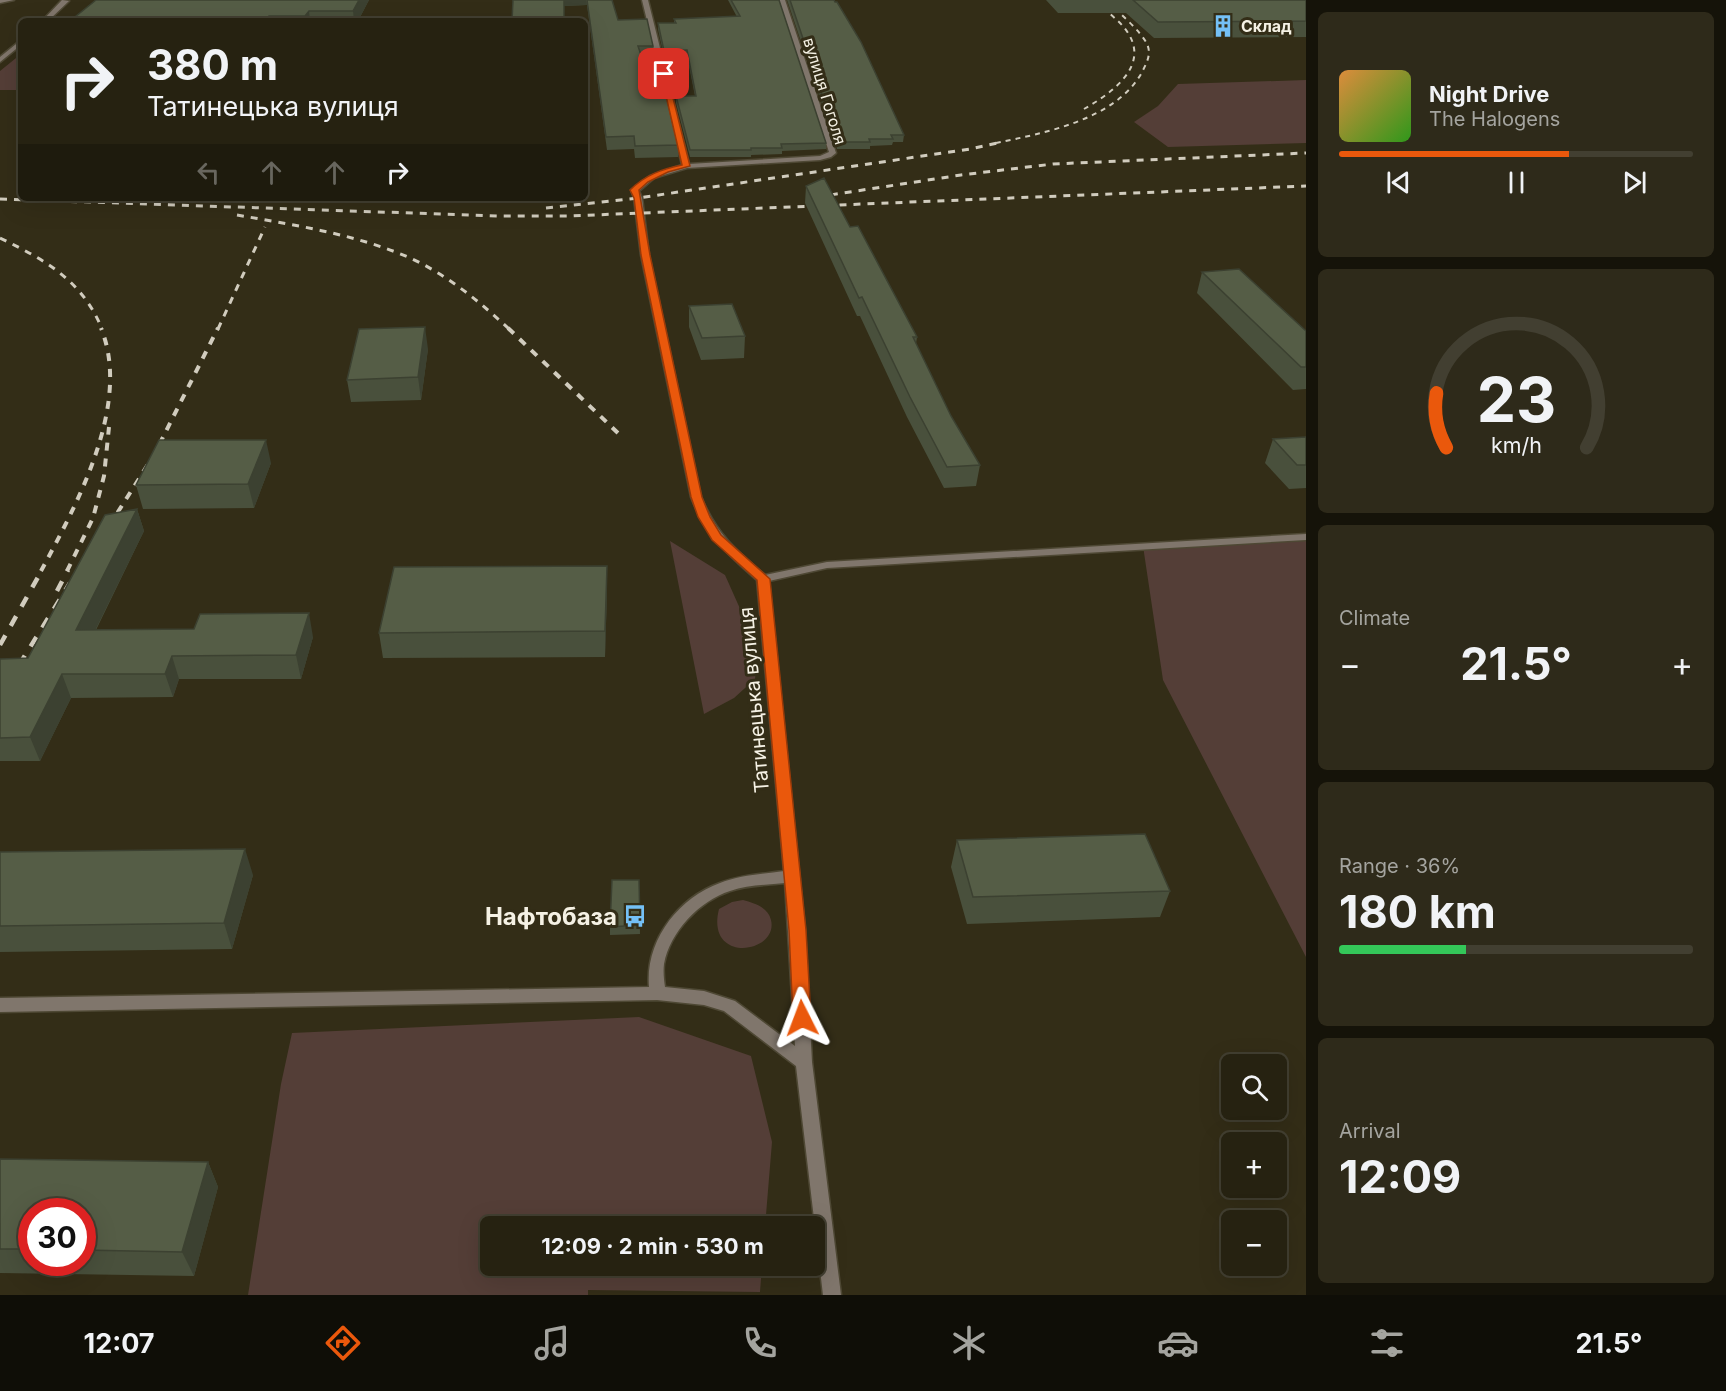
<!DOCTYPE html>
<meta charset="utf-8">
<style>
:root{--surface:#262211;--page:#2e2a1a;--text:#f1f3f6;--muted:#a4a49f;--line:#423f31;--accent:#ea580c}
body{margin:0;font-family:Inter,sans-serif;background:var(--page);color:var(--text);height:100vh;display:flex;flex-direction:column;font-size:22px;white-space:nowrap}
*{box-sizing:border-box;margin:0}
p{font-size:20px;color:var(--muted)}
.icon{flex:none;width:33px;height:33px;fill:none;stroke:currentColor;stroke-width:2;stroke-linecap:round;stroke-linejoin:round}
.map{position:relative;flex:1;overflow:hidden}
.details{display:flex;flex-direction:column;gap:12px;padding:12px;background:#151309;width:420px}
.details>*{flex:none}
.guide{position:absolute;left:18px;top:18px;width:570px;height:183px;border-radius:9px;box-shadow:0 6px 24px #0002,0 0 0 2px var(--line);background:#262211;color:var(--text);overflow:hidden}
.buttons{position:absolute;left:1221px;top:1054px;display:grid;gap:12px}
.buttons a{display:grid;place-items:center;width:66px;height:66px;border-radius:9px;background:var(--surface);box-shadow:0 6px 24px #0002,0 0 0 2px var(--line);font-size:30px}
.speed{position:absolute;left:18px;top:1198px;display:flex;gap:12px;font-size:30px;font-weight:700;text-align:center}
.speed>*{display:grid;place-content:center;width:78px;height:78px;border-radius:50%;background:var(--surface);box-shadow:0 6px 24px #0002,0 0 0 2px var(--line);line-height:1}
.speed .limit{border:9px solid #d22;background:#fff;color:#111}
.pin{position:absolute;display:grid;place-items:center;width:51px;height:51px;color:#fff;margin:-26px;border-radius:12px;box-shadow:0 3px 9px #0006}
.me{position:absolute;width:66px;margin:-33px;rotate:357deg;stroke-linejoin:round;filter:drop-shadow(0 0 4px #0008)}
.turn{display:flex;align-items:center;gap:21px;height:126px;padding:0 30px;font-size:27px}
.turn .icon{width:78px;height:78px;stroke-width:2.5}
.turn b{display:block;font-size:42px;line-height:51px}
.lanes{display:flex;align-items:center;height:57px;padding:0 30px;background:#0003;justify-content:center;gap:30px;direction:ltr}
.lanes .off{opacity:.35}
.big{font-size:45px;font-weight:700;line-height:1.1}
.details .tile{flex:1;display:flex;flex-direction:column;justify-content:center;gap:9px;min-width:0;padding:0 21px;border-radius:9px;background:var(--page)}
.details .dial{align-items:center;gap:0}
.dial svg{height:156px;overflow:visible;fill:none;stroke:var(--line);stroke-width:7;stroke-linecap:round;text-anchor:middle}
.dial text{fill:var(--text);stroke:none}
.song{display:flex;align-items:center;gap:18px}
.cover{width:72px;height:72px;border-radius:9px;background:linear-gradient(135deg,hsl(30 70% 55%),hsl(110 70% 35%))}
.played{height:6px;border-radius:3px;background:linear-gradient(90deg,var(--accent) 65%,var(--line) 65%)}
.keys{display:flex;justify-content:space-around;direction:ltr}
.heat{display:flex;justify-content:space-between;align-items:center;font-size:33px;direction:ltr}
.charge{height:9px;border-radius:4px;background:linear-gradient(90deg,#34c759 36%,var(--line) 0)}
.trip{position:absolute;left:480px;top:1216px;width:345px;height:60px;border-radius:9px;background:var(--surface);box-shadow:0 6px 24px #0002,0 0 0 2px var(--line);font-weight:700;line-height:60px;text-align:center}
.tabs{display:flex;height:96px;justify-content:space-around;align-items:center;background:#0f0e07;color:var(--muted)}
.tabs .icon{width:42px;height:42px}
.tabs .active{color:var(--accent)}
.tabs b{font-size:27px;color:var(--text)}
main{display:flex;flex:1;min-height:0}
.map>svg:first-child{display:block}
.green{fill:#543e37}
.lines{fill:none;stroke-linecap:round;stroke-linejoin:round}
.minor-casing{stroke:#4e4834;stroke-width:3}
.minor{fill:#80766c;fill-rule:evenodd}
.rail-far3{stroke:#d1ccbe;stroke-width:2;stroke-dasharray:5 5;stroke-linecap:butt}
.rail-far2{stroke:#d1ccbe;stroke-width:3;stroke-dasharray:7 7;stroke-linecap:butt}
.rail-far1{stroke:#d1ccbe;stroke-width:4;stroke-dasharray:8 8;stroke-linecap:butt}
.rail{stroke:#d1ccbe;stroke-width:4.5;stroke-dasharray:11 11;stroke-linecap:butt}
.wall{fill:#49503c;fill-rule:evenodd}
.shaded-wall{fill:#3c4131}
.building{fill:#555d46;stroke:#3c4131;stroke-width:1.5}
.route{fill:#ea580c;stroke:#983908;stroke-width:1.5}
.labels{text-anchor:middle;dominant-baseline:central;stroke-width:6;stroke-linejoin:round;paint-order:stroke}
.far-poi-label{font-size:16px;font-weight:bold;fill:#f5f1e4;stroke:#332d17;text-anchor:start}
.far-street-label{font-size:16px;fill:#f5f1e4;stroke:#332d17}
.street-label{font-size:20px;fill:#f5f1e4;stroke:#332d17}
.near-poi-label{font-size:24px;font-weight:bold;fill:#f5f1e4;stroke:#332d17;text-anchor:end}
</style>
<main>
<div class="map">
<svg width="1306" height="1295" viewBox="0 0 1306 1295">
<rect width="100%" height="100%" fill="#332d17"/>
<!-- green -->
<path class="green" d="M21,54V90H0V71Z
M1306,80V143L1168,147L1134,122L1158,106L1178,84Z
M1306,536V957L1163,680L1143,546Z
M670,541L725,575L758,649L755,679L734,698L704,714Z
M743,900C754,903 768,907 771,920C779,954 705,964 719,909L732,902Z
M639,1017L751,1056L772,1142L765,1227H490V1266H762L760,1292L588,1290V1295H248L281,1084L292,1033Z"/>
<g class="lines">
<!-- minor casing -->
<g class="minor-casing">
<path id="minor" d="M0,0H14L0,3Z
M62,0L69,1L48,21H42Z
M642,0H648L689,164L820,156L829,152L779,0H785L836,153L831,157L820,160L687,168L654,178L639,191L642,198L649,255L701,497C716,533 736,551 765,575L827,562L1306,534V540L827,568L769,581L805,930L812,1062L841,1295H823L796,1066L724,1011L704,1005L657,1000L0,1012V998L649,987C645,941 678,898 720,883C740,875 763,874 784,871L757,580C727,554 706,535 691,497L641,255L634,198L631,190L650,176L682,165ZM785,883L795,1046L735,1001L704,991L665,987C664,980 663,972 664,964C670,932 699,901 730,891C747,885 767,885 785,883Z
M21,40V45L0,62V57Z"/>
</g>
<!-- minor -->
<use href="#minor" class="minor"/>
<!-- rail-far3 -->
<path class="rail-far3" d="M1084,109C1110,94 1150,67 1128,33C1120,20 1105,11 1094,0
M996,143C1044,133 1114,120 1141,74C1146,64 1152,55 1147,44C1141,31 1117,11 1106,0"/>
<!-- rail-far2 -->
<path class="rail-far2" d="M817,197L961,175L1053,164L1306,153
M0,199L498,216H568L1306,186
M546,208L638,198L970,149L1002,142
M237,215C294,225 354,234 408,257C446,274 479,301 509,329
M0,238C45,260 82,280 102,329
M218,329L265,227"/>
<!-- rail-far1 -->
<path class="rail-far1" d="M508,328L619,434
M109,526L154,455L218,328
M41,571C77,504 132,404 101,328
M67,571L93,518L104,476L109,427"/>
<!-- rail -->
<path class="rail" d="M57,591L68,570
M0,645L42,570
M19,665L70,583"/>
</g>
<!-- wall -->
<path class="wall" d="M96,0H369L358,21H70Z
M513,0H612L618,20L653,46V57H642L653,91L678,145V157L635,158L634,149L607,150L587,5L564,6V21H512Z
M728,0H779L826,143V149L782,151V154L751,155V157H690L676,103V96H695L687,56L664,57L658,29V23H674V19L737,17Z
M787,0H834L904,135L903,142H893L892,145L870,146V149H837Z
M1046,0H1306V37L1154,38L1126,13H1058Z
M806,186L850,227L917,337L916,344L951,416L980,465L976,486L944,488L907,417L860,316H857L805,203Z
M1202,272L1306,331V389L1293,390L1197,293Z
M689,306L745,336L744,358L701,360L689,327Z
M428,349L421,400L351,402L347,380Z
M1306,437V488L1289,489L1265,463L1273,439Z
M271,463L254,508L143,509L136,485Z
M137,509L144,531L96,630L313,637L301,679H179L173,697L71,698L40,761H0V659L28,658Z
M607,591L605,657L383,658L379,633Z
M957,840L1170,891L1160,917L967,924L951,867Z
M0,852L253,875L232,949L0,952Z
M639,880L640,934L610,935V927Z
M0,1159L208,1162L218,1187L194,1276L0,1273ZM32,1212H82V1263H32Z"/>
<!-- shaded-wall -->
<path class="shaded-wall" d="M359,0H369L358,21H354L353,11Z
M553,0H586L587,5L564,6V21Z
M309,11L310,21H306L305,16Z
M425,327L428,349L421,400L418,377Z
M266,440L271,463L254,508L248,484Z
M137,509L144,531L84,653L76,630Z
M607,566V591L605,657V631Z
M309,613L313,637L301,679L296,655Z
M172,656L179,679L173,697L165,674Z
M62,674L71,698L40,761L30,737Z
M245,849L253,875L232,949L224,923Z
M208,1162L218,1187L194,1276L182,1252Z"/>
<!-- building -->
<path class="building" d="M96,0H359L353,11H309L305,16H269L266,21H70Z
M513,0H564V21H512Z
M587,0H612L618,20L647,19L653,46H638L653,91H665L678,145L635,146L634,136L606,137Z
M731,0H779L826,143L781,144L782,148H751V150H690L676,96H696L687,50L664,51L658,23H676L674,19L740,16Z
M790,0H834L835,2H837L861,42L904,135H891L893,139H869L870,142H838Z
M1133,0H1306V21L1158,22Z
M824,178L850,227L858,226L917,337H913L951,416L980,465L947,467L910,397L862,297L859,298L806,186Z
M1239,269L1306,331V367H1301L1202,272Z
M732,304L745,336L702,338L689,306Z
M425,327L418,377L347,380L359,329Z
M1306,437V465H1297L1273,439Z
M159,440H266L248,484L136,485Z
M137,509L76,630L194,629L200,614L309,613L296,655L172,656L165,674H62L30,737L0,738V659L28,658L105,515Z
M607,566L605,631L379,633L394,567Z
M1145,834L1170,891L973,897L957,840Z
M245,849L224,923L0,926V852Z
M612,880H639L640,925L610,927Z
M0,1159L208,1162L182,1252L82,1250V1212H32V1249H0Z"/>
<!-- route -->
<path class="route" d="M664,72L667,74L690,166L668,172L648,182L639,190L650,255L702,497L710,517L721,535L770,579L806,930L811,1018L808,1024L802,1026L795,1024L793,1018L789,930L757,580L712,540L698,517L691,497L641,255L634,198L630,190C645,175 662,169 682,165L661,74Z"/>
<!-- icons -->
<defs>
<g id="building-bare" transform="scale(1.8)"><path d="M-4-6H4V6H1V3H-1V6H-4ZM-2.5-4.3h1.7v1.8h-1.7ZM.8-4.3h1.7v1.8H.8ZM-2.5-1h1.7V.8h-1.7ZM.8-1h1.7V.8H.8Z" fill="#74c0f6" stroke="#332d17" stroke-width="2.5" paint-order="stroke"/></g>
<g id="bus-bare" transform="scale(1.8)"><path d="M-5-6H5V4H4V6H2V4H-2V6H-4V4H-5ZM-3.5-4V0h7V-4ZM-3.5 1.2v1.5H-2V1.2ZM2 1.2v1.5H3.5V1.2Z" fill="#74c0f6" stroke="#332d17" stroke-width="2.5" paint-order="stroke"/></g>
</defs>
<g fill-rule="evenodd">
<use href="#building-bare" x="1223" y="26"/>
<use href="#bus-bare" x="635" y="916"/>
</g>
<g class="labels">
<!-- far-poi labels -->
<g class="far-poi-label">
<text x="1241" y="26">Склад</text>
</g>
<!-- far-street labels -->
<g class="far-street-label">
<text transform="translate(825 91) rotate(73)">вулиця Гоголя</text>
</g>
<!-- street labels -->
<g class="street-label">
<text transform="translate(754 700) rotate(-95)">Татинецька вулиця</text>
</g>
<!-- near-poi labels -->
<g class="near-poi-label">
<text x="617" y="916">Нафтобаза</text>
</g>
</g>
</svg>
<div class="buttons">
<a><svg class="icon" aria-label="search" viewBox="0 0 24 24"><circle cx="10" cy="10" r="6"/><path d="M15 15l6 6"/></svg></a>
<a>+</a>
<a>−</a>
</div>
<div class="speed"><div class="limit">30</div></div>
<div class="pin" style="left:664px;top:74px;background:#d93025"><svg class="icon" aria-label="arrive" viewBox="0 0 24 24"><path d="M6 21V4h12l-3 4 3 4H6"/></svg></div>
<svg class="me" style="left:802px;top:1018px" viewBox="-20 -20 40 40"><path d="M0-17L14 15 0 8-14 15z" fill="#ea580c" stroke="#fff" stroke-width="4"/></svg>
<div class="trip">12:09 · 2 min · 530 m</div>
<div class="guide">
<div class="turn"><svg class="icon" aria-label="right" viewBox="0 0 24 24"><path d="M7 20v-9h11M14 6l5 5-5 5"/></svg><div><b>380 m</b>Татинецька вулиця</div></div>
<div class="lanes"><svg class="icon off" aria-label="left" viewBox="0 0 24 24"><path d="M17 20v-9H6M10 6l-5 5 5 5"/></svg><svg class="icon off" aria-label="ahead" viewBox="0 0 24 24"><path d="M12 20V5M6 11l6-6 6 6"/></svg><svg class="icon off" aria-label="ahead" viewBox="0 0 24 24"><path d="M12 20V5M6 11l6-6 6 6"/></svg><svg class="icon" aria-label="right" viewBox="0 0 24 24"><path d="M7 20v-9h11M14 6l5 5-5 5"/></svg></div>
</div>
</div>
<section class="details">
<div class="tile">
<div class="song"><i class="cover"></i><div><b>Night Drive</b><p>The Halogens</p></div></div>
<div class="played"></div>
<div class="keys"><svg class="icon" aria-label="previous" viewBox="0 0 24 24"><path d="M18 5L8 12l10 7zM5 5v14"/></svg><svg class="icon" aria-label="pause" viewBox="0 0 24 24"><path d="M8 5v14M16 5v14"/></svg><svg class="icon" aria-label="next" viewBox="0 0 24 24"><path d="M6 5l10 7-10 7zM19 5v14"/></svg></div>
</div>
<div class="tile dial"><svg viewBox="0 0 100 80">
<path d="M14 69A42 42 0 1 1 86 69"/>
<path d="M14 69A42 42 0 0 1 9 41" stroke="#ea580c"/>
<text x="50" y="56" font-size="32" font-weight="700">23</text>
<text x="50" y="72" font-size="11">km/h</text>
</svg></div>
<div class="tile"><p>Climate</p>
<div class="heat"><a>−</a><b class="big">21.5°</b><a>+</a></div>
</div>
<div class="tile"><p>Range · 36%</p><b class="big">180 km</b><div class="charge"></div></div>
<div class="tile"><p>Arrival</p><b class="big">12:09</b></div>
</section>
</main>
<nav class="tabs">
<b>12:07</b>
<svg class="icon active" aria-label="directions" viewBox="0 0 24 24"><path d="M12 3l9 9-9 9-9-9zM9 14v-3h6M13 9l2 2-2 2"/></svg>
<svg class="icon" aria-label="music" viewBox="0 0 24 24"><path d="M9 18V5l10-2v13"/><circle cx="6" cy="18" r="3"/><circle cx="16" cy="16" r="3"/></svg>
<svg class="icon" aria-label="phone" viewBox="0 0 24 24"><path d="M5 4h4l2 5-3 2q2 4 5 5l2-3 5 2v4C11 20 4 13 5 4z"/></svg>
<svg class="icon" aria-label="climate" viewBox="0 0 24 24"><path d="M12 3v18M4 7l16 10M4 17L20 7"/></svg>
<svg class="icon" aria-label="car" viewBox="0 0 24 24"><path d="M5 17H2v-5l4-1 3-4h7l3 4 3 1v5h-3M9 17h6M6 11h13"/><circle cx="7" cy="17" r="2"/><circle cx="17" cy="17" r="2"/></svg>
<svg class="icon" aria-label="filters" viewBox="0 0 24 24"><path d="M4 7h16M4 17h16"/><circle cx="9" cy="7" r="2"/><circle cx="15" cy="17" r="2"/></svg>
<b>21.5°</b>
</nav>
